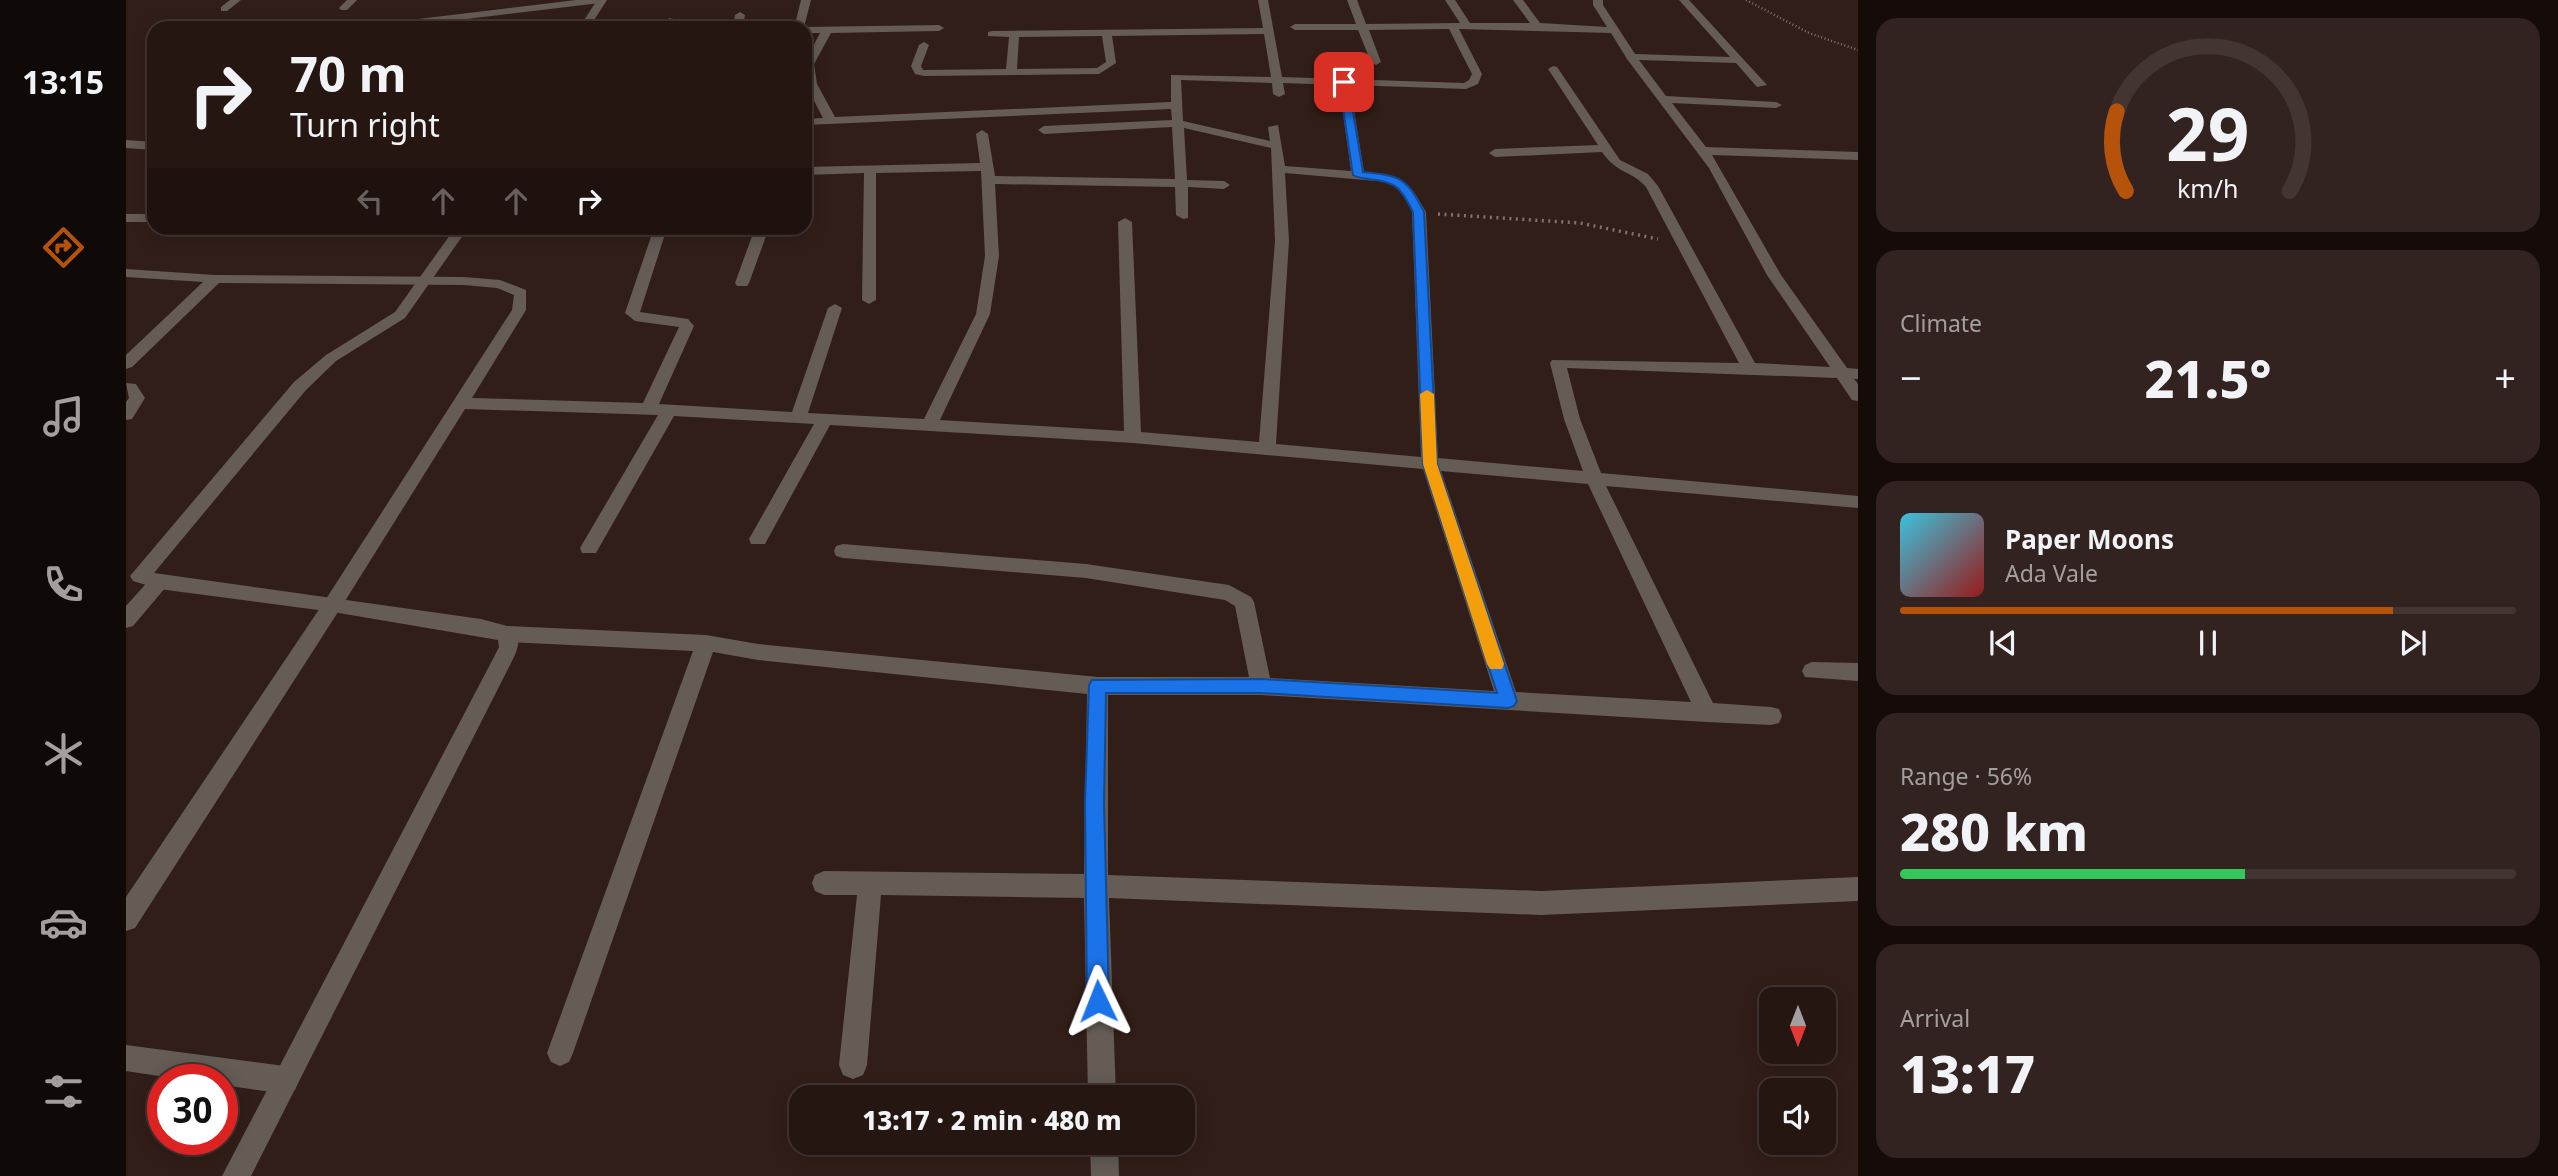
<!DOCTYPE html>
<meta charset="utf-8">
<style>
:root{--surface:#261612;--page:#322320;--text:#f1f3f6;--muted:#a49f9f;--line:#423532;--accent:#b45309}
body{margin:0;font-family:"Noto Sans",sans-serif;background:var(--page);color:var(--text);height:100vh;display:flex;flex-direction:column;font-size:26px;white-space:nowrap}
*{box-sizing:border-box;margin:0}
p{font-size:23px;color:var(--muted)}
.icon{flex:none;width:38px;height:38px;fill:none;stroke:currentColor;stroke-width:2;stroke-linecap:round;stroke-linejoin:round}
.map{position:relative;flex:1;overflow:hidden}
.details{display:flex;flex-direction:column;gap:18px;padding:18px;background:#150c0a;width:700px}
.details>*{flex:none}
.guide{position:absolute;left:21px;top:21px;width:665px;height:214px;border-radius:21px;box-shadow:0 4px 18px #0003,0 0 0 2px var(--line);background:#261612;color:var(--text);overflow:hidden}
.needle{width:46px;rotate:180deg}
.fabs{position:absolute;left:1633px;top:987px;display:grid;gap:14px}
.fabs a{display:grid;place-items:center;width:77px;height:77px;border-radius:14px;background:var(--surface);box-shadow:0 4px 18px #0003,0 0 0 2px var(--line);font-size:35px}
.speed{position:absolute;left:21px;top:1064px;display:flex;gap:14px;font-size:35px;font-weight:700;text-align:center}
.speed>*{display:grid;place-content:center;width:91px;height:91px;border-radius:50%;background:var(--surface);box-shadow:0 4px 18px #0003,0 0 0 2px var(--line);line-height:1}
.speed .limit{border:10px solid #d22;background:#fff;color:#111}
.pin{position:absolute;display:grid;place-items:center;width:60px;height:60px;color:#fff;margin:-30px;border-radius:14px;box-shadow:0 4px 10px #0006}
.me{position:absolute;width:77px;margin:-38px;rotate:358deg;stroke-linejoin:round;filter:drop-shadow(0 0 5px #0008)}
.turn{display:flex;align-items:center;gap:24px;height:147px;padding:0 28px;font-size:32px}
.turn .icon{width:91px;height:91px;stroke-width:2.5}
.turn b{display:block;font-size:49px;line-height:60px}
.lanes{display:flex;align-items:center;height:66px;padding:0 28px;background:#0003;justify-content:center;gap:35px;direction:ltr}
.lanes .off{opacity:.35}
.big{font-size:52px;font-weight:800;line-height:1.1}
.details .widget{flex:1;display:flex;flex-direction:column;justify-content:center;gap:10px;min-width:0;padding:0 24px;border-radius:21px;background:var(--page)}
.details .dial{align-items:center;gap:0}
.dial svg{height:182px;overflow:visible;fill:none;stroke:var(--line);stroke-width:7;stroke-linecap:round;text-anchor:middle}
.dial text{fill:var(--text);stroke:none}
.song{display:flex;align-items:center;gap:21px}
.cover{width:84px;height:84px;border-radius:10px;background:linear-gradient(135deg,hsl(190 70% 55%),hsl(0 70% 35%))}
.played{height:7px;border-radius:4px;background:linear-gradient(90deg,var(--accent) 80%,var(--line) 80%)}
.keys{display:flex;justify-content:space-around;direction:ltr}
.heat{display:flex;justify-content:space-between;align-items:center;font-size:38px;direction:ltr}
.charge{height:10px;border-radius:5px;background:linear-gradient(90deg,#34c759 56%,var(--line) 0)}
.trip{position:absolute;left:663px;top:1085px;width:406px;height:70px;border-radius:21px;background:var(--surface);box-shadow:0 4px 18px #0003,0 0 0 2px var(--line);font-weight:800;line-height:70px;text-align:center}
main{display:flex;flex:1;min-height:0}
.menu{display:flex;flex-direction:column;width:126px;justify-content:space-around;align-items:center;background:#0f0907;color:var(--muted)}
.menu .icon{width:49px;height:49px}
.menu .current{color:var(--accent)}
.menu b{font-size:32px;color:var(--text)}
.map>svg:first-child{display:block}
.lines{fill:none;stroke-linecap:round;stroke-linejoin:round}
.path-far1{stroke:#84726d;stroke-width:2.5;stroke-dasharray:1 2.5;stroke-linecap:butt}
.path{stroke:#84726d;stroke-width:3.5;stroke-dasharray:2 4.5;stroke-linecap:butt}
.minor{fill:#645c55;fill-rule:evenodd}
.tertiary{fill:#645c55;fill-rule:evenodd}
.route{fill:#1a73e8;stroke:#114b97;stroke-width:2}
.slow{fill:#f59e0b}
</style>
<main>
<nav class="menu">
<b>13:15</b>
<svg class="icon current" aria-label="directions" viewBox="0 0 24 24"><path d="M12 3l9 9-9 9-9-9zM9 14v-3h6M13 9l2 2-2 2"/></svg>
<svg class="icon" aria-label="music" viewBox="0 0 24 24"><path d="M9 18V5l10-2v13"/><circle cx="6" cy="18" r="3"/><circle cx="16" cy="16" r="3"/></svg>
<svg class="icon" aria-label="phone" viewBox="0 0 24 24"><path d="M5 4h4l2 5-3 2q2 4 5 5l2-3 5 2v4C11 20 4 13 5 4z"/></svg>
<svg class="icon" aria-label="climate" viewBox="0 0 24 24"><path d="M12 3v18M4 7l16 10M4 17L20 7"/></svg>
<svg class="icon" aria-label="car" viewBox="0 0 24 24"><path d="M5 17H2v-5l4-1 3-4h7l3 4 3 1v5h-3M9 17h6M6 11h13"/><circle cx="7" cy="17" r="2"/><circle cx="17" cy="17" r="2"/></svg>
<svg class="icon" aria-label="filters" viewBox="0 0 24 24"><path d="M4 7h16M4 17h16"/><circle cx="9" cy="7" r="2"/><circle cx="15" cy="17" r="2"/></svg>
</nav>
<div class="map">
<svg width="1732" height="1176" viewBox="0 0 1732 1176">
<rect width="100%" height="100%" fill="#321e18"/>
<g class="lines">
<!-- path-far1 -->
<path class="path-far1" d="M1620,0L1683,33L1732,50"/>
<!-- path -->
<path class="path" d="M1312,214L1454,223L1532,239"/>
<!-- minor -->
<path class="minor" d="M104,0H115L101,11H95V7Z
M221,0H231L221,10H215L213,8Z
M450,0H479L474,3L267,28H237L242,25Z
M675,0H685L678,27L813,25L818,28L813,31L705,33L688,64L691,84L709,117L1045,102V75L1145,77L1138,34L986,36L990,63L973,74L798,76L789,74L785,66L793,45L798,42L803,45L795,66L797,70L880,69L883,37L862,36V32L866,31L1137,28L1132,0H1142L1156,77L1338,83L1343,80L1346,74L1323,29L1243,30L1255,62L1250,65L1245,62L1232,30H1169L1164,27L1169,24H1230L1221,0H1231L1240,24L1334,23L1319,0H1329L1344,23H1404L1387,0H1397L1414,23L1481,27L1467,5V0H1477V5L1509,54L1604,57L1553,0H1563L1641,85L1631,87L1610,63L1513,60L1540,96L1650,102L1656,105L1650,108L1546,103L1580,147L1732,152V160L1586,155L1655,275L1721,368L1732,369V379H1728L1732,384V401L1726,400L1711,378L1441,368L1454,419L1475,473L1732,496V508L1480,486L1587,703L1645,707L1653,709L1656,716L1653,723L1645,725L1581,722L1135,695H982V875L1415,891L1732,877V901L1415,915L983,898L990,1097H962L958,898L755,895L741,1065L737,1075L727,1079L717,1075L713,1065L731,895H698L689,891L686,883L689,875L698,871L958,874L961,694L632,660L587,652L447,1053L443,1062L434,1066L425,1062L421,1053L567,651L382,642L375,640L372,634L375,628L382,626L580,635L632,644L972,677H1123L1109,606L1099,600L960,578L717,558L710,556L708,551L710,546L717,544L960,564L1103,585L1125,597L1128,602L1144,678L1368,691L1297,469L1007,443L704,425L639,544H625L623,539L688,424L548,416L470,553H456L454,548L532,415L339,409L214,609L9,928L0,931V897L200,599L386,310L388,295L371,288L338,285L93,283L6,367L0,369V355L77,282L0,277V269L89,275L338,277L374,280L400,290V310L346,398L517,403L553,327L509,321L499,313L528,228H541L514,312L562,319L568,326L533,404L666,412L702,308L709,304L716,308L682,413L798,419L850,314L859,256L855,171L750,173V300L743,304L736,300L738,173L679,175V167L854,163L850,134L856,130L862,134L869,176L1049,179L1046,127L918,134L912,130L918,126L1046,120L1045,109L679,125V119L697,118C676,77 672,75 694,33H679V28H668ZM1333,29L1485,33L1501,59L1583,168L1641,275L1704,367L1629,363L1532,186L1522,174L1494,160L1431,67L1427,66L1422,69L1472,145L1369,149L1363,153L1369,157L1476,152C1491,174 1505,170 1520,187L1613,363L1426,360L1424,363L1438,419L1457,471L1312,458L1300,212C1282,179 1275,175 1238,172L1224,85L1340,89L1352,84L1356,74ZM976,36L980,62L971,68L891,69L893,37ZM1055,80L1146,83L1147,94L1153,97L1159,94L1157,83L1213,85L1225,171L1159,166L1152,125L1142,127L1144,141L1057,121ZM1058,128L1145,148L1149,241L1133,442L1015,432L1006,222L999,218L992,222L998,431L814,420L864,314L873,256L869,184L1049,187L1050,215L1057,219L1062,218V187L1098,189L1104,185L1098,181L1061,180ZM1159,173L1262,182L1276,191L1286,212L1295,457L1150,444L1163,241ZM1315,471L1462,484L1565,702L1390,692Z
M614,12L619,15L617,28H607L609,15Z
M543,18L552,20L549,28H539Z
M0,140L28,142V150L0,148Z
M0,214H28V222H0Z
M629,228H643L623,283L621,286H611L609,283Z
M0,383L10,384L19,398L6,419L0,420V402L3,398Z
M33,575L40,577L43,582L40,587L7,626L0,628V606L26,577Z
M1686,662L1732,663V681L1679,677L1676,671L1679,665Z
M0,1045L159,1066L169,1070L173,1080L169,1090L159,1094L96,1085V1080H59L0,1071Z
M964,1143H992L993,1176H965Z"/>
<!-- tertiary -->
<path class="tertiary" d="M471,0H481L463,28H453Z
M329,228H342L279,318L210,361L180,390L28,573L355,619L389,628C395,641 392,649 386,661L125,1176H96L369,655L373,647L372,640L207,612L33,589L7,581L4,576L168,382L200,355L269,312Z"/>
</g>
<!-- route -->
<path class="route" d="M1218,79L1222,82L1237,172C1275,176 1280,177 1298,212L1311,464L1391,701L1388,706L1382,708L1135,693H980L978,803L983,1001L979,1009L972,1012L964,1009L961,1001L959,803L963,685L966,680L1135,679L1371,693L1297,464L1287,212C1275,188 1271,182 1243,179C1237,178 1232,178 1227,175L1213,82Z"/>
<!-- slow -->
<path class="slow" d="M1301,390L1308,394L1311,464L1378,664L1376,669H1364L1361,664L1297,464L1294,394Z"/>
</svg>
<div class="fabs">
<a><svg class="needle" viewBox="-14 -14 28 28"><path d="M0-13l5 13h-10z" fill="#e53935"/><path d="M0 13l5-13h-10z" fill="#a49f9f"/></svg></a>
<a><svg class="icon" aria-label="sound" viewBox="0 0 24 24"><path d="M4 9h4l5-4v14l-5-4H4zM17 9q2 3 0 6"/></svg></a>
</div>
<div class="speed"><div class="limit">30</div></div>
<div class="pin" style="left:1218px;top:82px;background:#d93025"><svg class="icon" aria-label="arrive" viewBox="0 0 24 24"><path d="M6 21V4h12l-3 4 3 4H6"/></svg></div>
<svg class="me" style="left:972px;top:1001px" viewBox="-20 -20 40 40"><path d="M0-17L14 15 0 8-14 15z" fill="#1a73e8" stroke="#fff" stroke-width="4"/></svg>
<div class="trip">13:17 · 2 min · 480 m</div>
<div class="guide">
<div class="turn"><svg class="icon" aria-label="right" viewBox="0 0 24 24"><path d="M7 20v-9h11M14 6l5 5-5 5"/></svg><div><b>70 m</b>Turn right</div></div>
<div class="lanes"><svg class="icon off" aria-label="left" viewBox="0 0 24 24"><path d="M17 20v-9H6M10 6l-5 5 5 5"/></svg><svg class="icon off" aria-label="ahead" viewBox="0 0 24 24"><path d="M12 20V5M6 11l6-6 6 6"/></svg><svg class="icon off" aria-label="ahead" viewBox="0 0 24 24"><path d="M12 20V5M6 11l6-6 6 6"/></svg><svg class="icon" aria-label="right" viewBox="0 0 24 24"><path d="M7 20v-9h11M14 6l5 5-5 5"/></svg></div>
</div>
</div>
<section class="details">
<div class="widget dial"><svg viewBox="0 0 100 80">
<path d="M14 69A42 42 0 1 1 86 69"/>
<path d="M14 69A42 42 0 0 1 10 34" stroke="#b45309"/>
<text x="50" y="56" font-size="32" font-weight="700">29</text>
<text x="50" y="72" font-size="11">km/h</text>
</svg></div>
<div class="widget"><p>Climate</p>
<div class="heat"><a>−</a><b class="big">21.5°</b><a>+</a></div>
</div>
<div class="widget">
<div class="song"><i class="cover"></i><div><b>Paper Moons</b><p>Ada Vale</p></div></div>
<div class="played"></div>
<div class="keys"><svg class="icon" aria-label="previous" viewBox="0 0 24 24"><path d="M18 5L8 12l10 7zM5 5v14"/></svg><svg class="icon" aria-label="pause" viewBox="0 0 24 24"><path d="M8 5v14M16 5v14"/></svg><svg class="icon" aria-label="next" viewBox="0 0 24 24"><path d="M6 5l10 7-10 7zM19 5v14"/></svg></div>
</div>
<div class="widget"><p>Range · 56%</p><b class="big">280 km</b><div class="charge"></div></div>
<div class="widget"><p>Arrival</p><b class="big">13:17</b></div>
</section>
</main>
